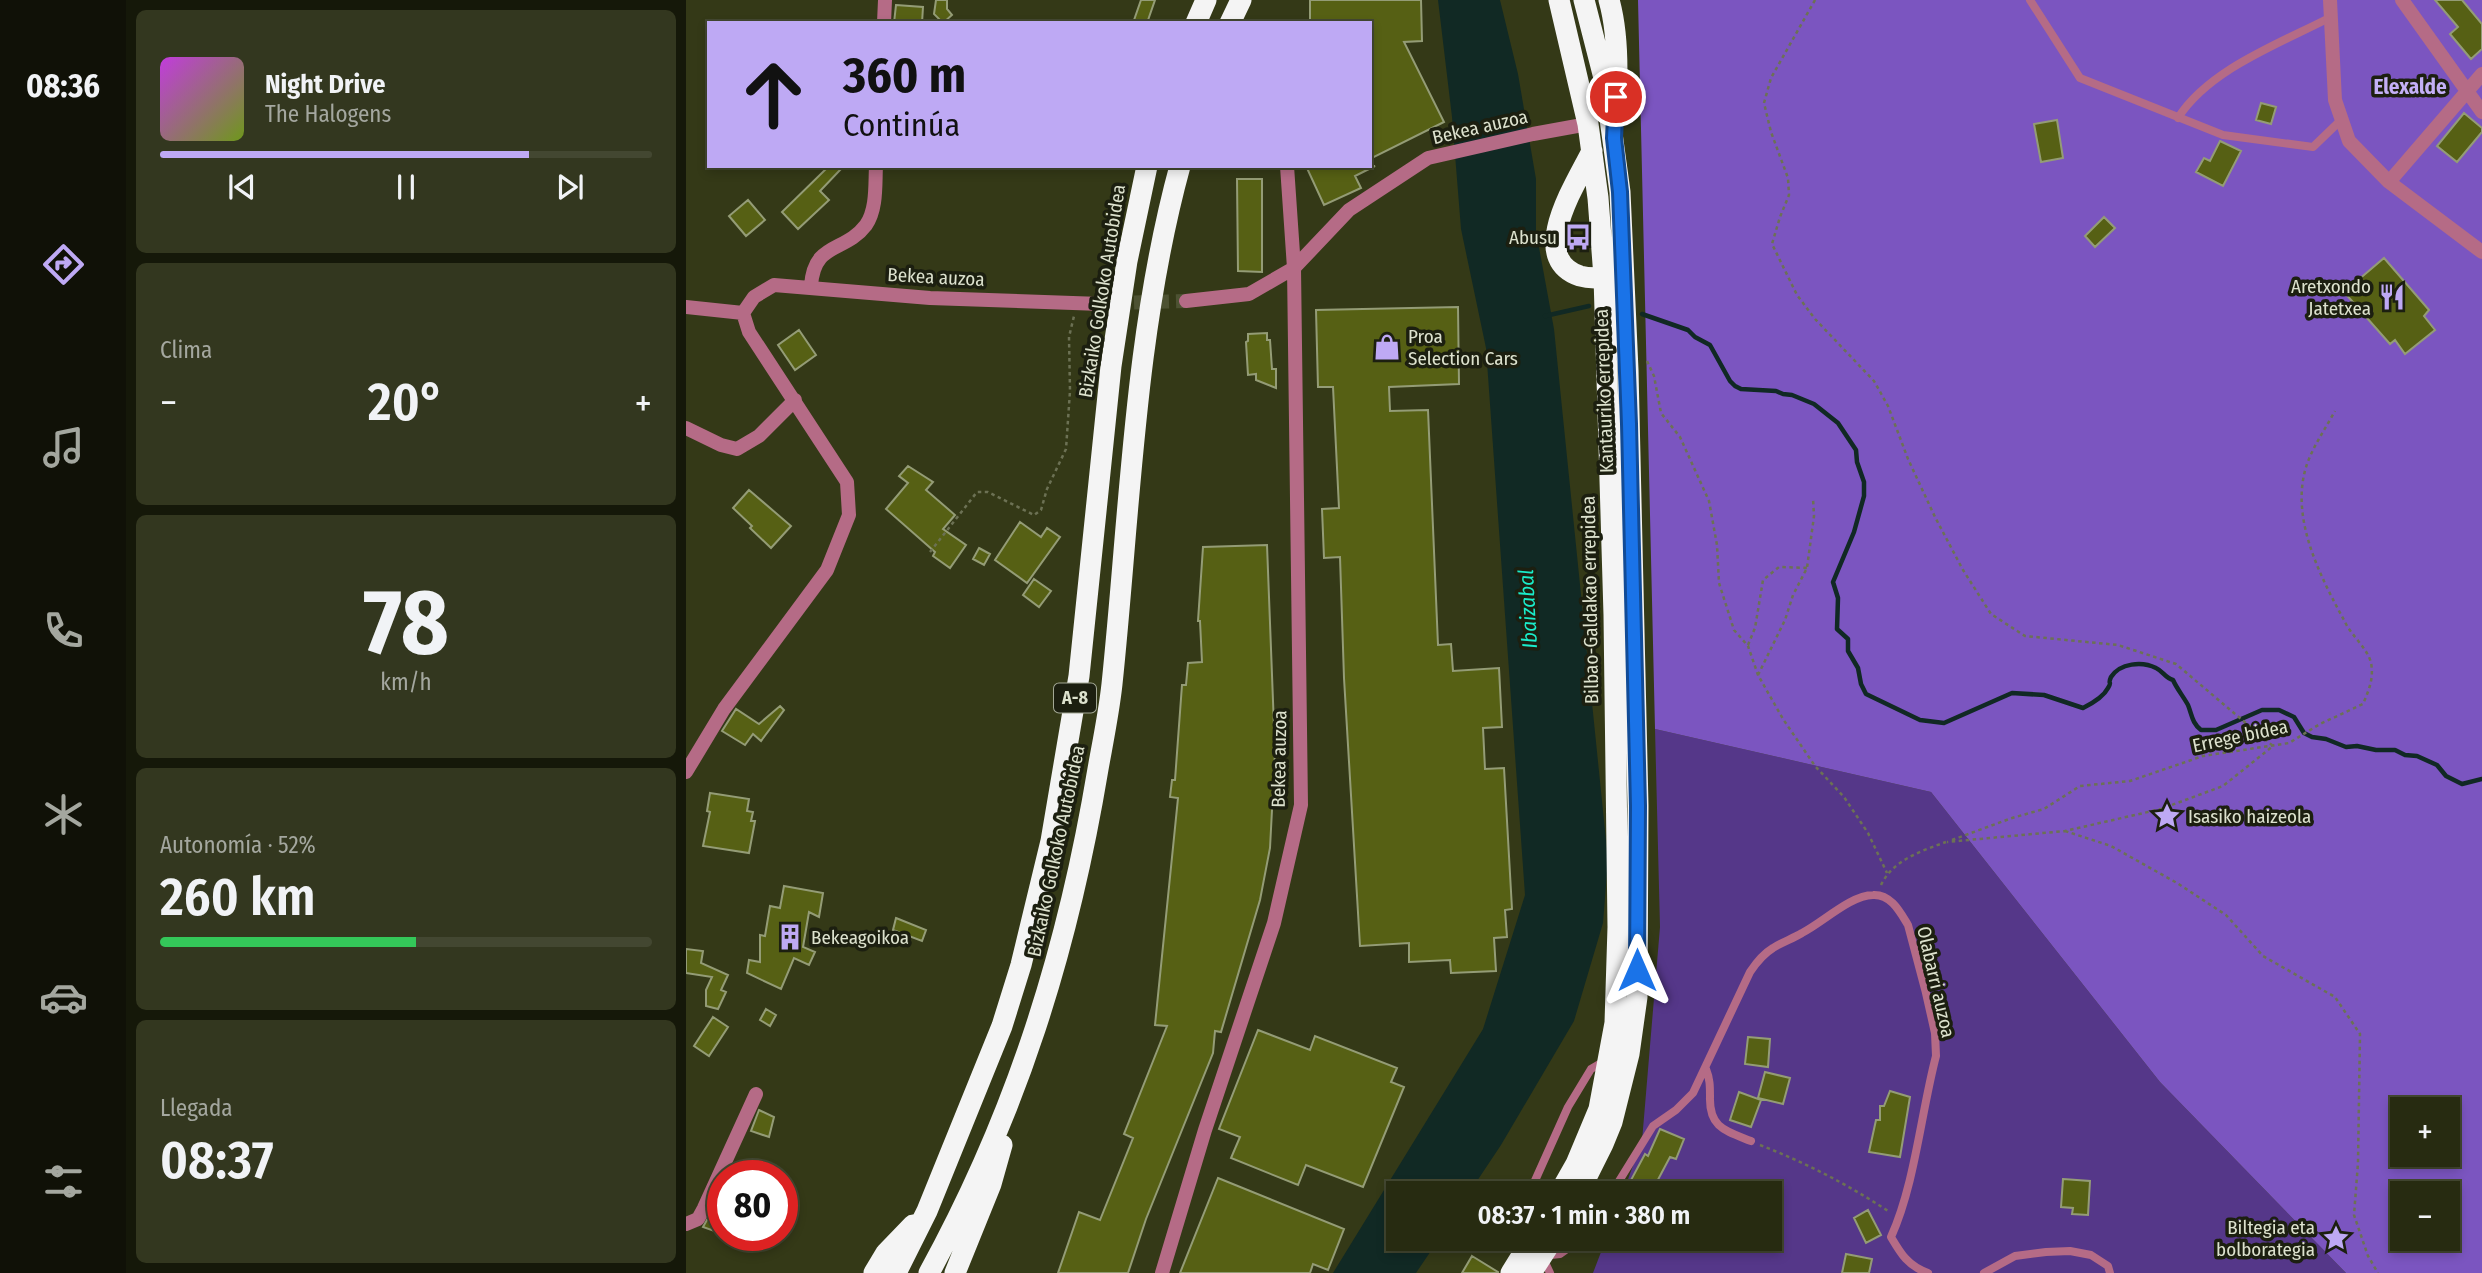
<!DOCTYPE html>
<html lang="es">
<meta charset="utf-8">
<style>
:root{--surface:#272b11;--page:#33371f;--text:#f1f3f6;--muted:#a4a79f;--line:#434731;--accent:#bea9f4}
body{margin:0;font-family:"Fira Sans Condensed",sans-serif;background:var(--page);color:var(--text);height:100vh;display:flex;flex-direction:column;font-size:26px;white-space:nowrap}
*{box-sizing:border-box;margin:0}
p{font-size:23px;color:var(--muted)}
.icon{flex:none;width:38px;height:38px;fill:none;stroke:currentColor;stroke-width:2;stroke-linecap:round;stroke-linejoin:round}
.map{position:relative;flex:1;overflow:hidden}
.sheet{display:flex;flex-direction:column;gap:10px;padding:10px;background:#151809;width:560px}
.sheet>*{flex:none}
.top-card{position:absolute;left:21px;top:21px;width:665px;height:147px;border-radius:0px;box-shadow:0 4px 10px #0003,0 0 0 2px var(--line);background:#bea9f4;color:#111;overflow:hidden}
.tools{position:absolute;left:1704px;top:1097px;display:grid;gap:14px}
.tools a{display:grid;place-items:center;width:70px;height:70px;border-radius:0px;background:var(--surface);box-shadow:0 4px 10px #0003,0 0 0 2px var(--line);font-size:35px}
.speed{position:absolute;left:21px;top:1160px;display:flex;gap:14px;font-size:35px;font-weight:700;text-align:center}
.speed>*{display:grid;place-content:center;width:91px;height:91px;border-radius:50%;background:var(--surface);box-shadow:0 4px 10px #0003,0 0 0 2px var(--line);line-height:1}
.speed .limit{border:10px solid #d22;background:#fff;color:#111}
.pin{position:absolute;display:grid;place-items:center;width:60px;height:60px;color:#fff;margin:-30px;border:4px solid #fff;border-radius:50%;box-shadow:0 2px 7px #0007}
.me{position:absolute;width:77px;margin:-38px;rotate:0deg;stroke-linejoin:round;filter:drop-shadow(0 0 5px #0008)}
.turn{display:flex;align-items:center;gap:24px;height:147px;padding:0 21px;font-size:32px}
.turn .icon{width:91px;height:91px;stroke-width:2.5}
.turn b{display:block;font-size:49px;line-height:60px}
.big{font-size:52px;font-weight:600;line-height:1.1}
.sheet .card{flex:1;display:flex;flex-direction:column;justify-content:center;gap:10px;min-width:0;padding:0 24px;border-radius:10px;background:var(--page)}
.sheet .dial{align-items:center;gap:0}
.dial b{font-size:91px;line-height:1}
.song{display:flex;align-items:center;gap:21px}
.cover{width:84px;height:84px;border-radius:10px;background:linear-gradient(135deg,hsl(290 70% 55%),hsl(80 70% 35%))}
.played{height:7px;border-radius:4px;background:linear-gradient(90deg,var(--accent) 75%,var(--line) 75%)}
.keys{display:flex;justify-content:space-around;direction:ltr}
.heat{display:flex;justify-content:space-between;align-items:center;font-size:38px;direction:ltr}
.charge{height:10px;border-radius:5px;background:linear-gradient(90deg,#34c759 52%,var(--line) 0)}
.trip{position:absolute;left:700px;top:1181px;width:396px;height:70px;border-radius:0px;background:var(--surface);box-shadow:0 4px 10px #0003,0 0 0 2px var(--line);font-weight:600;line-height:70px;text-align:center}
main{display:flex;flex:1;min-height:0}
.menu{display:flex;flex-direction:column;width:126px;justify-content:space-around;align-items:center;background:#101107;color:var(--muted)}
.menu .icon{width:49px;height:49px}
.menu .selected{color:var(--accent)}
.menu b{font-size:32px;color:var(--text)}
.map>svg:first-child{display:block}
.green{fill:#553789}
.forest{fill:#7b55c0;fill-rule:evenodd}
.water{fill:#112924}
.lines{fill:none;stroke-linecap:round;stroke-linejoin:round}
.stream{stroke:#112924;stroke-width:4.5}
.building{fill:#566014;stroke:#949c76;stroke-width:2}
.street-tunnel{stroke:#4d5232;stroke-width:14;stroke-dasharray:14 7;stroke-linecap:butt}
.path{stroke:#6c7154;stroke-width:2.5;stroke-dasharray:3.5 3.5;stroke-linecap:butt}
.lane{stroke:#b56b86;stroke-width:8}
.street{stroke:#b56b86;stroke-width:14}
.highway{stroke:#f4f4f4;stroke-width:21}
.route-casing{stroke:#114b97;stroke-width:18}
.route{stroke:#1a73e8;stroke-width:12}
.labels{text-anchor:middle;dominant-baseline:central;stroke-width:7;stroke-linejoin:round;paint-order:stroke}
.shield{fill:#1c1f10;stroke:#a3a895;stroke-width:2}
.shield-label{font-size:18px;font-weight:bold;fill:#dde2ce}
.street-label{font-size:19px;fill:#dde2ce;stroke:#1c1f10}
.poi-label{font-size:19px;fill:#dde2ce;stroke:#1c1f10;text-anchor:end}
.neighbourhood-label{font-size:21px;font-weight:bold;fill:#c4b0f7;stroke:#1c1f10}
.water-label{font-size:21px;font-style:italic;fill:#1aecca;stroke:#1c1f10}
</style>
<main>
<nav class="menu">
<b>08:36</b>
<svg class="icon selected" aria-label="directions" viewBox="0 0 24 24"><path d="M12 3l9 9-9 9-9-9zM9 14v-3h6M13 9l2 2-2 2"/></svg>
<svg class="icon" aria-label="music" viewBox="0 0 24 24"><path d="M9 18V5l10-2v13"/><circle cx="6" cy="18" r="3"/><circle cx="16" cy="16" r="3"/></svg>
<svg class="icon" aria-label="phone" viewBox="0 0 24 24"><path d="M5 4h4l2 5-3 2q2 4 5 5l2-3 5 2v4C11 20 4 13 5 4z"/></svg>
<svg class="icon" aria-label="climate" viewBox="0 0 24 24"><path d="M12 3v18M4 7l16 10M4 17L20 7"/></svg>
<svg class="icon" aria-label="car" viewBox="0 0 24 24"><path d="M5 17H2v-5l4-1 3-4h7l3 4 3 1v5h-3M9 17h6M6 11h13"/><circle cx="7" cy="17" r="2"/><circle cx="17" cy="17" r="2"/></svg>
<svg class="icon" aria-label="filters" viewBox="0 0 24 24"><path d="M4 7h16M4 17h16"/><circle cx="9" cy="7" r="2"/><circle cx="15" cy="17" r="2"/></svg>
</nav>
<section class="sheet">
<div class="card">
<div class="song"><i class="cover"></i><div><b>Night Drive</b><p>The Halogens</p></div></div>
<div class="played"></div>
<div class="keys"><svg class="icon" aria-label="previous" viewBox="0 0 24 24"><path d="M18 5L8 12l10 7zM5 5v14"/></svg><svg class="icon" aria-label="pause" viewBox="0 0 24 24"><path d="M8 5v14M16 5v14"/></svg><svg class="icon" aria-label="next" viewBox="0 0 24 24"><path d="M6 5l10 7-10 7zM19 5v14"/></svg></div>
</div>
<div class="card"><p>Clima</p>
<div class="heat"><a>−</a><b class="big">20°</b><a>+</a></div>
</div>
<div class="card dial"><b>78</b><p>km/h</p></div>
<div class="card"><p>Autonomía · 52%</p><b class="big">260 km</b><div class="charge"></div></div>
<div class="card"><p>Llegada</p><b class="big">08:37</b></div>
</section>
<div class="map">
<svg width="1796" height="1273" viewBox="0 0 1796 1273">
<rect width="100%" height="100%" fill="#343917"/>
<!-- green -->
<path class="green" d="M969,729L1245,792L1474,1082L1660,1273H907L920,1239H1083V1194L937,1193L956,1141L974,927Z"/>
<!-- forest -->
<path class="forest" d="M952,0H1796V1273H1660L1474,1082L1245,792L969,729ZM1717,1110H1762V1155H1717ZM1717,1194H1762V1239H1717Z"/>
<!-- water -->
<path class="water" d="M752,0H814L832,74L850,179V231L868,329L922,860L917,923L888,1021L815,1145L783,1193L712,1194V1239H753L730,1273H647L797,1029L839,895L800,348L775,229L766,117Z"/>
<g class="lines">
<!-- stream -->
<path class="stream" d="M956,314L1002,330L1009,337L1024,345L1044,381L1049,386L1055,389L1090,391L1097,394L1106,395L1128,404L1152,423L1170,450L1171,462L1178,482V496L1168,532L1147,582L1152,598L1151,629L1162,639V651L1172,668L1175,684L1180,694L1234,720L1258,723L1326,693L1358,695L1397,708C1405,704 1418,696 1422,688C1427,680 1421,686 1425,677C1434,663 1456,661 1470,668C1477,671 1479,678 1487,680C1491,689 1497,696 1502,705C1506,715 1506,723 1515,730H1530L1576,710H1593L1608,717L1618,733L1626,737L1640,739L1660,747L1671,746L1690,750H1709L1719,755L1731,756L1751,765L1760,776L1776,784L1796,779
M859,316L903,306"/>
</g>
<!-- building -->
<path class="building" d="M250,0H261V9L266,15L257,23L248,14Z
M455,0H469L461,23H447Z
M624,0H735L736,41L718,42L758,122L684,159V23H624Z
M1749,0H1776L1796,24V49L1785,59L1764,34L1772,27Z
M210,5L237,7L236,23H208Z
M1575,103L1590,107L1585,124L1570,120Z
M1778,113L1796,128V132L1771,162L1751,146Z
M1371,120L1377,158L1355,162L1348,124Z
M1534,141L1555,151L1537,186L1510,172L1518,158L1524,161Z
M143,166H152L155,169L134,191L143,200L112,229L96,212Z
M620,166H689L669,176L675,188L638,205Z
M551,179H576V272L552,271Z
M62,200L79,220L60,236L43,216Z
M1418,217L1429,228L1409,247L1399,236Z
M1698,258L1743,310L1738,316L1749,330L1719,354L1709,340L1704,344L1658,292Z
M772,307L773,384L703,387L704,411L742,410L752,645L765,644L767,671L813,668L816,727L797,728L799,769L818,768L826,909L819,910L821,937L808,938L810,971L765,973L764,960L723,962V943L674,946L658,678L654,557L638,558L636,509L653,508L647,387H632L630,310Z
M113,330L130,355L109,370L92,345Z
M581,333V340H584L586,369H590V388L570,380V374L562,375L560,342L562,341V334Z
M222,466L247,482L240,490L269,515L257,529L280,545L264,568L247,556L249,552L200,509L222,483L213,476Z
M63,490L105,526L85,548L64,528L66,526L47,508Z
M334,522L355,537L361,528L374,537L341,583L309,560Z
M581,545L589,753L584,848L574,900L535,1032L529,1031L527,1053L460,1219L442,1273H372L393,1212L414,1220L447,1138L438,1134L481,1026L469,1025L492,798L484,797L486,780H489L496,685H500L502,663L516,662L514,621H512L517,547Z
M293,548L304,554L298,565L287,559Z
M348,579L365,591L353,607L337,595Z
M94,706L98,710L75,741L67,734L59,745L36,731L50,709L73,724Z
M24,793L63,799L61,811L67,812L65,821H69L63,853L17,846L24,812L21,811Z
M98,886L137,893L133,917L123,912L117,947L129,952L123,965L108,958L95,989L61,973L63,960L74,962V935L79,936L84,906L94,908Z
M210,918L240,930L236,941L207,930Z
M0,949L17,951L15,963L42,975L35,990L40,992L32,1009L20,1006V990L26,977L0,973Z
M80,1009L90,1015L84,1026L74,1020Z
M27,1017L42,1027L23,1056L8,1046Z
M572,1030L624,1050L629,1036L711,1068L705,1082L718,1087L677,1187L620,1165L612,1185L545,1158L554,1137L533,1129Z
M1062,1037L1084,1039L1082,1067L1059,1064Z
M1079,1072L1104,1078L1097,1104L1072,1098Z
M1204,1091L1224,1097L1214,1157L1183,1152L1190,1120H1194V1106H1198Z
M1053,1092L1075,1100L1065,1127L1044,1120Z
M73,1110L88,1117L83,1137L65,1131Z
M974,1129L998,1139L990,1159L984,1157L966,1191L945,1180L959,1154L962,1156Z
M532,1178L658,1229L642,1270L627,1264L624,1273H494Z
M1377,1179L1404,1181L1402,1215L1386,1214L1387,1208L1375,1207Z
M31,1202L37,1204V1224L34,1233L17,1227Z
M1182,1210L1195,1235L1180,1243L1168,1218Z
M1160,1254L1186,1259L1183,1273H1156Z
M786,1256L812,1272V1273H776Z"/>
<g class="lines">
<!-- street-tunnel -->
<path class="street-tunnel" d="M427,303L500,301"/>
<!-- path -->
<path class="path" d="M1129,0L1085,78L1078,103L1085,132L1102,178L1103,195L1094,217L1086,244L1111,295L1129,319L1188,381L1202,406L1222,459L1249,517L1277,570L1305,614L1339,636L1432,645L1490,664L1587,746L1537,786L1475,809L1379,831L1261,842
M961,361L968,376L975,413L994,437L1023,501L1031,545L1033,583L1048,630L1062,646L1072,675L1097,719L1129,766L1158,797L1182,833L1201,873
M244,552L291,492H302L348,515L355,510L361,489L380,449L384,391L383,337L388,316
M1062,645L1069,628L1077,580L1093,567L1121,568
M1072,675L1099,620L1107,595L1121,568L1128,516L1127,498
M1379,831L1425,846L1491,883L1540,915L1577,956L1649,997L1674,1034L1672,1163L1668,1215L1682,1256L1692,1273
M1266,840L1326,818L1358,809L1394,786L1444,781L1517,756L1603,743L1634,724L1677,704C1683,690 1688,678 1685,663C1682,649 1665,635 1659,622C1634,576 1603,517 1621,464C1628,445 1639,429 1649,411
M1195,885C1207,860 1235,851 1260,842
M1074,1145C1120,1163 1161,1184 1202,1211"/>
<!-- lane -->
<path class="lane" d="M1344,0L1394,78L1537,135L1627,147L1655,120
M1492,118C1523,69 1595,43 1645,17
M1020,1069C1024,1079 1024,1086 1024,1097C1023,1128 1040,1131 1065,1141
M843,1194L882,1107L905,1069L917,1062
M925,1194L967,1126L990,1110L1007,1093L1064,972C1070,963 1077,954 1087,948C1096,942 1106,939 1116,933C1136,923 1165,895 1187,895C1205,894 1214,912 1222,925L1240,993L1249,1033L1250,1056C1235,1113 1229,1184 1205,1237C1215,1254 1222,1266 1242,1273
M864,1273L856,1256L874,1254L895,1239
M1298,1273L1329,1256L1360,1252L1384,1251L1405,1255L1422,1266L1424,1273"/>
<!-- street -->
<path class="street" d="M1644,0L1649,100L1663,141L1703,182L1796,252
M1716,0L1796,112
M198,23L199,0
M1703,182L1796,74
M125,286C128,241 159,253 180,225C191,209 189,185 190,166
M500,301L563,294L608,268L663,210L742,158L847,134L902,124
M0,307L57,313
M0,428L35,445L51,449L73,436L109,400
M0,772L38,709L141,570L163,515L161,482L63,332L57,313L68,297L88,285L244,298L415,304
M0,1224L12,1219L18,1208L70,1094
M476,1273L519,1130L588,923L615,805L608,268L601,166"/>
<!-- highway -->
<path class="highway" d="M923,0C932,32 932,67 930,101
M510,23L520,0
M544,23L555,0
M906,151C891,182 840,258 894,276C907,280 920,277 933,276
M873,1194L890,1164L913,1109L929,1023L932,927L928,615L918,277L912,198L902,124L873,0
M892,1194L917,1144L926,1122L943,1054L951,997L952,806L942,370L934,192L919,82L898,0
M188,1273L200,1253L227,1225
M210,1273L241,1211L316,1026L335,965L365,841L393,676L425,366L441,261L461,166
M243,1273C331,1113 382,949 412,769C417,741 423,712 426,684C444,512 448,334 494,166
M269,1273L305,1184L316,1145
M825,1273L846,1239
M845,1273L867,1239"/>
</g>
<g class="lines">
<!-- route casing -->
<g class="route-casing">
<path id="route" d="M930,97L928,138L934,192L943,424L952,806L951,970"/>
</g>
<!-- route -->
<use href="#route" class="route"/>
</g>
<!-- icons -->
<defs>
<g id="bus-bare" transform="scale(2.1)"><path d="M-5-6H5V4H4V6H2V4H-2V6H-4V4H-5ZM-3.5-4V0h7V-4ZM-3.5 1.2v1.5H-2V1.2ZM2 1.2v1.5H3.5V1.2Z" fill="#bea9f4" stroke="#1c1f10" stroke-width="2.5" paint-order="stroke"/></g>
<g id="restaurant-bare" transform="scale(2.1)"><path d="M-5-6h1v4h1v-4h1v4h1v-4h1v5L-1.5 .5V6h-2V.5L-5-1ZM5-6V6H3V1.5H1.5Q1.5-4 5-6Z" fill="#bea9f4" stroke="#1c1f10" stroke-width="2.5" paint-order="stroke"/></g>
<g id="shop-bare" transform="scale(2.1)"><path d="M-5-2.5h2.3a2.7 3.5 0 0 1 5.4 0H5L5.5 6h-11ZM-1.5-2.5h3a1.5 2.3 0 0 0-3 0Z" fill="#bea9f4" stroke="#1c1f10" stroke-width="2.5" paint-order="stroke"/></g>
<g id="sight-bare" transform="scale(2.1)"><path d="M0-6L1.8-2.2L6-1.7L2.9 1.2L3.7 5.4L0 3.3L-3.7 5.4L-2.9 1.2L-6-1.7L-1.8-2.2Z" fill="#bea9f4" stroke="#1c1f10" stroke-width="2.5" paint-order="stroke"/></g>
<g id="building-bare" transform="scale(2.1)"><path d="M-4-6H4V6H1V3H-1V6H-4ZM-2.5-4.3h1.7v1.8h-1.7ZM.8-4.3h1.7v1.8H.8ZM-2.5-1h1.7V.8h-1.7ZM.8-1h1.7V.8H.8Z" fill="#bea9f4" stroke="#1c1f10" stroke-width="2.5" paint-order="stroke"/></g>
</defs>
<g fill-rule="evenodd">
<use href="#bus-bare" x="892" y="237"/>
<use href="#restaurant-bare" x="1706" y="297"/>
<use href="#shop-bare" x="701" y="347"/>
<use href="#sight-bare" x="1481" y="816"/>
<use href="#building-bare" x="104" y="937"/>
<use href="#sight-bare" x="1650" y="1238"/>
</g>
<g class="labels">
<!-- shield labels -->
<rect class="shield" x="368" y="683.5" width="42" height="29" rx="5"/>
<g class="shield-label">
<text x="389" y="698">A-8</text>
</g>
<!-- street labels -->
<g class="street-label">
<text transform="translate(794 127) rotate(-13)">Bekea auzoa</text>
<text transform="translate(250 277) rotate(3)">Bekea auzoa</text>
<text transform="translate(416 291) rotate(-81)">Bizkaiko Golkoko Autobidea</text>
<text transform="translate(918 391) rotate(-92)">Kantauriko errepidea</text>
<text transform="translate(904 600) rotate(-91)">Bilbao-Galdakao errepidea</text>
<text transform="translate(1554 736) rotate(-12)">Errege bidea</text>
<text transform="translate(593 759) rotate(-89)">Bekea auzoa</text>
<text transform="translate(370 851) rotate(-78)">Bizkaiko Golkoko Autobidea</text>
<text transform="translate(1250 982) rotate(77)">Olabarri auzoa</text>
</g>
<!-- poi labels -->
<g class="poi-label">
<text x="871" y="237">Abusu</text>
<text x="1685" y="286">Aretxondo<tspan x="1685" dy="22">Jatetxea</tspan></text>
<text x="722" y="336" text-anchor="start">Proa<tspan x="722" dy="22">Selection Cars</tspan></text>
<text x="1502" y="816" text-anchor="start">Isasiko haizeola</text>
<text x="125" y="937" text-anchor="start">Bekeagoikoa</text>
<text x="1629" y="1227">Biltegia eta<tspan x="1629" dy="22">bolborategia</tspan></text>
</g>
<!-- neighbourhood labels -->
<g class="neighbourhood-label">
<text x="1724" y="87">Elexalde</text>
</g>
<!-- water labels -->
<g class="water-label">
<text transform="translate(842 609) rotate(-93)">Ibaizabal</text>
</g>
</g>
</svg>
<div class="tools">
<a>+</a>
<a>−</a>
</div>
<div class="speed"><div class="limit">80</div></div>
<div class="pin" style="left:930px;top:97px;background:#d93025"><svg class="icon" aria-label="arrive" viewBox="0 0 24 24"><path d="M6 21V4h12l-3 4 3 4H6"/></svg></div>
<svg class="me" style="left:951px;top:970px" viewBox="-20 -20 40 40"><path d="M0-17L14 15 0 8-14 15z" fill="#1a73e8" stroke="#fff" stroke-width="4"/></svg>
<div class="trip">08:37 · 1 min · 380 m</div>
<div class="top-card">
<div class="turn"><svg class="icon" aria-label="ahead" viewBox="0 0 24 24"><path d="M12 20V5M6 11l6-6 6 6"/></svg><div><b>360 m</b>Continúa</div></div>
</div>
</div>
</main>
